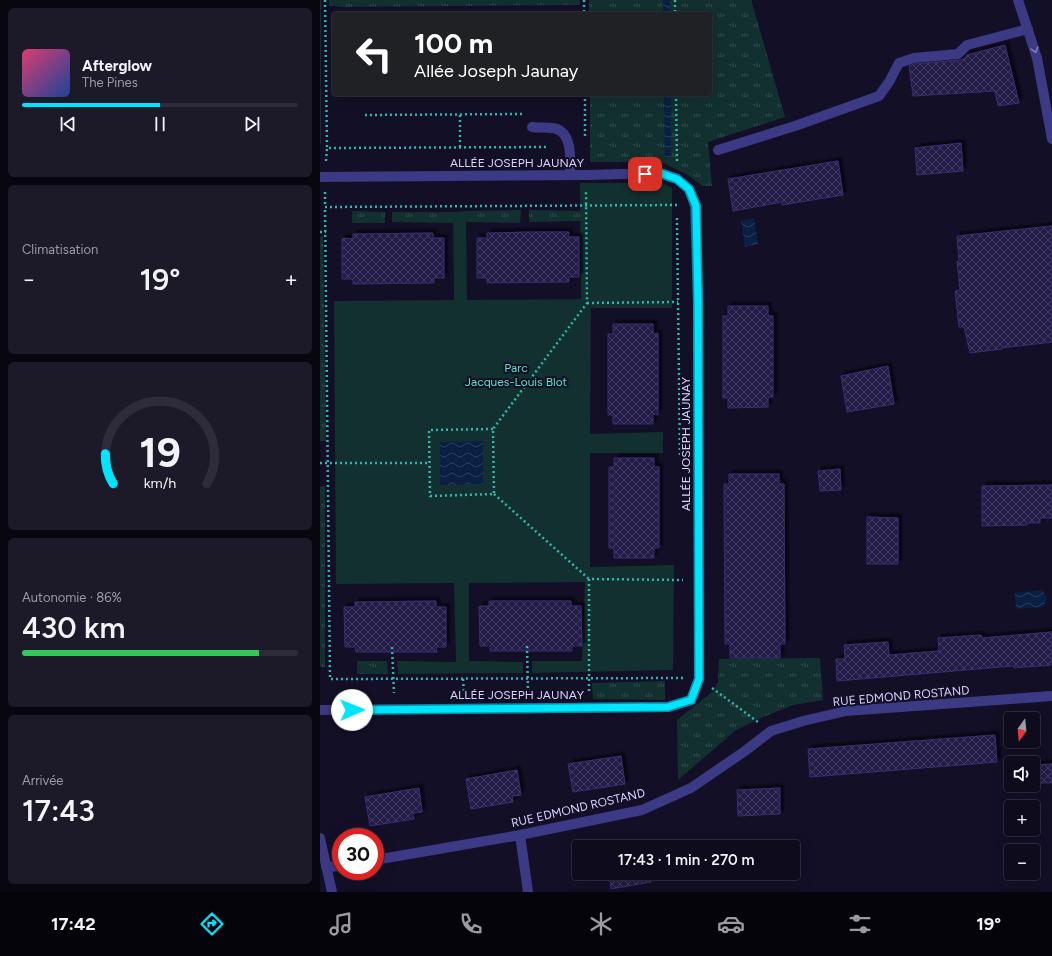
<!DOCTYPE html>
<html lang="fr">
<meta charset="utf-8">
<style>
:root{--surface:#0e0b1c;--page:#1c1929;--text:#f1f3f6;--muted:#9b9ba3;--line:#2e2b3b;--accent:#00e5ff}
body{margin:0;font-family:Figtree,sans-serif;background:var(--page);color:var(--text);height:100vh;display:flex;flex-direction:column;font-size:15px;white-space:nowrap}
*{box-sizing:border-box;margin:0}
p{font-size:13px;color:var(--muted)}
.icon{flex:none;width:22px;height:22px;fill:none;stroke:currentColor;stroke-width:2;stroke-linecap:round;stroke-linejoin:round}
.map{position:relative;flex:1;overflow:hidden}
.drawer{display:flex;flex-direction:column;gap:8px;padding:8px;background:#08060f;width:320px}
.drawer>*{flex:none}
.guide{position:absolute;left:12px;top:12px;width:380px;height:84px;border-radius:4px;box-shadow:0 4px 16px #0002,0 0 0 1px var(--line);background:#202124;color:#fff;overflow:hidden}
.needle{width:26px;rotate:195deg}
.buttons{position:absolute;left:684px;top:712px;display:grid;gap:8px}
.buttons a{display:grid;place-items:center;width:36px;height:36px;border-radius:4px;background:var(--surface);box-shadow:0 4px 16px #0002,0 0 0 1px var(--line);font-size:20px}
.speed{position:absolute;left:12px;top:828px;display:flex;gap:8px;font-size:20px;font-weight:700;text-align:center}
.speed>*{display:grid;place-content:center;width:52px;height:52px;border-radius:50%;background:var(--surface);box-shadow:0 4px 16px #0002,0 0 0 1px var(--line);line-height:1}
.speed .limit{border:6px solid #d22;background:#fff;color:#111}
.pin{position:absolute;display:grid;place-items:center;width:34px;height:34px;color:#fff;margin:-17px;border-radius:8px;box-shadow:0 2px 6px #0006}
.me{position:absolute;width:44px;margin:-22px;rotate:89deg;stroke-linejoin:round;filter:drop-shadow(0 0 3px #0008)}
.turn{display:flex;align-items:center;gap:14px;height:84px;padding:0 16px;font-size:18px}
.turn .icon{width:52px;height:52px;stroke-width:2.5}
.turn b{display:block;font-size:28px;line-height:34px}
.big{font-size:30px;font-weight:600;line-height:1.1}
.drawer .widget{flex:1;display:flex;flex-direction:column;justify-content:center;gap:6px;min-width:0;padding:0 14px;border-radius:6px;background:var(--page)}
.drawer .dial{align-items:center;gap:0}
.dial svg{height:104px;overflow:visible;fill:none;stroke:var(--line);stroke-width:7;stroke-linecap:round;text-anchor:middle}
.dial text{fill:var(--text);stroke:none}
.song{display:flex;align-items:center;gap:12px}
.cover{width:48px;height:48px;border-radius:6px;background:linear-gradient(135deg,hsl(340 70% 55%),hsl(220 70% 35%))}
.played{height:4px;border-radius:2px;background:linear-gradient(90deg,var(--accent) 50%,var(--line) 50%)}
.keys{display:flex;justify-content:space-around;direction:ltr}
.heat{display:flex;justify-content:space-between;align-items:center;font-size:22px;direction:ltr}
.charge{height:6px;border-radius:3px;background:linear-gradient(90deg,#34c759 86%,var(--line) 0)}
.trip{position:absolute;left:252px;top:840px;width:228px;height:40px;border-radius:4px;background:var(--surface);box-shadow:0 4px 16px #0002,0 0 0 1px var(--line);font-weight:600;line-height:40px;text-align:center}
.tabs{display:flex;height:64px;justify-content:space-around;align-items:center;background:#06040b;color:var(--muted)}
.tabs .icon{width:28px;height:28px}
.tabs .on{color:var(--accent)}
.tabs b{font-size:18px;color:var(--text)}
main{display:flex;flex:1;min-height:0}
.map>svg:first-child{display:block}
.grass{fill:url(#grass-tufts)}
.green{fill:#12302f}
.water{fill:url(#water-waves)}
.building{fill:url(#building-cross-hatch);stroke:#3b2d73;filter:url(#shadow)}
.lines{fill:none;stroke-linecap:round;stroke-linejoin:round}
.path{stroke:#2fb8b0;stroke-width:2.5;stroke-dasharray:2 3;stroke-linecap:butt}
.service{stroke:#3d3a85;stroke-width:10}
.minor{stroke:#3d3a85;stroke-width:10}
.tertiary{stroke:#3d3a85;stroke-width:10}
.oneway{stroke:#837fbc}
.route-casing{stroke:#0095a6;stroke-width:10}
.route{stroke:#00e5ff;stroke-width:7}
.labels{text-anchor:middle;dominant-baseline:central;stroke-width:4;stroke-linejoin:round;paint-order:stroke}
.street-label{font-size:12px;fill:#d9d4ff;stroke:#130f26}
.park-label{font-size:12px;fill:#5fe0c0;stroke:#130f26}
</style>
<main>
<section class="drawer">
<div class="widget">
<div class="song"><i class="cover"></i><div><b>Afterglow</b><p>The Pines</p></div></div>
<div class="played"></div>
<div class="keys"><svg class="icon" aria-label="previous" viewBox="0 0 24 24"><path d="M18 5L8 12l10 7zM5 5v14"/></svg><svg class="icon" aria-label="pause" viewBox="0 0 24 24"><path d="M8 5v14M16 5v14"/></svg><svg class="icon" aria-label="next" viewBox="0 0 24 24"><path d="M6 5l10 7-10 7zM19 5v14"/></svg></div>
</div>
<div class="widget"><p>Climatisation</p>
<div class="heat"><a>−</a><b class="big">19°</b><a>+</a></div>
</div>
<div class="widget dial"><svg viewBox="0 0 100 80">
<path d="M14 69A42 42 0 1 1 86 69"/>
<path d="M14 69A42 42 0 0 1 8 46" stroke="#00e5ff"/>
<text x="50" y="56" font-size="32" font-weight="700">19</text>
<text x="50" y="72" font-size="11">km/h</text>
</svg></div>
<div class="widget"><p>Autonomie · 86%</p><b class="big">430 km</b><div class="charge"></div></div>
<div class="widget"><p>Arrivée</p><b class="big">17:43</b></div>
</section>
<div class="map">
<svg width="732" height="892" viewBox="0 0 732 892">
<defs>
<pattern id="grass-tufts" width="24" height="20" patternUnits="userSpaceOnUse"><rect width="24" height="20" fill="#12302f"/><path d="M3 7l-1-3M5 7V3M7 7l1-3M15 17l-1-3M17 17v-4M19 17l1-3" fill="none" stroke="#344d4e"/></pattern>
<pattern id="water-waves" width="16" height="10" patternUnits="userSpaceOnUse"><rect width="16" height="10" fill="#0a1f44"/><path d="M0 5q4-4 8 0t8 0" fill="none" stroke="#2d3f60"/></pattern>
<pattern id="building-cross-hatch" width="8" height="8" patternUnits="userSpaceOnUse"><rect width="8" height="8" fill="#241b47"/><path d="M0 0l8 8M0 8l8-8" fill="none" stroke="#433b63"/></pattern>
<filter id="shadow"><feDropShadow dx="3.5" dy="-3.5" stdDeviation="1" flood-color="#0009"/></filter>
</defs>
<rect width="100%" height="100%" fill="#130f26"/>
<!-- grass -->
<path class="grass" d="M0,0H1V144H0Z
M9,0H260V5L21,7L14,6H9Z
M269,0H432V3L465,117L388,142L392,186H383L366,174L341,162H270V94H390V14H269Z
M201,210L200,223L146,222V211Z
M209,210L261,211V221L209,222Z
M32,211L65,212V223H32Z
M72,212H133V223L72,222Z
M3,236L6,441H0V237Z
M5,486V667H0V487Z
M500,658L503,700L473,705L441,718L416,730L358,780L357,720L392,692L398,682L399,659Z
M37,661H67L68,674H37Z
M345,681V700L273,699L272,683Z"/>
<!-- green -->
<path class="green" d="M260,183H342L352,188V308H271L270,434L343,432V453H270V567L354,565L353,670L212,673V661H262L265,582L149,583V661L203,662V673L78,674L77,661L136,662L134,583L16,584L14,301L134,300L133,212L146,211L147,300L261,299Z"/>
<!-- water -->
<path class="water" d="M343,0H350V14H343Z
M344,94H351V112H344Z
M344,113H351V158H345Z
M434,218L438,244L425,247L421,221Z
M163,441V484L120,485V442Z
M723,590L724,593L727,598L724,605V607L696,609L695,593Z"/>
<!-- building -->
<path class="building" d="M685,45L699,103L678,106L675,91L593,96L589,66L595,64L639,60L644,59L647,55Z
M641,143L643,171L597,175L595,148Z
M518,161L523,195L462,205V202L413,211L408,179Z
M732,226V342L682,348V349L650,353L644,327H639L635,291L640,290L637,261H639L637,236Z
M214,232H249L248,237H259V277H249V282L167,283V278H157V238H167V233Z
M113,233V238H124V278H114V283L33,284V279H22V238L33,239V234Z
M408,306H448V316H453V397H448V407L408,408V398H403V316H408Z
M293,324H333V334L338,333V415L333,414V424H293V415H288V334H293Z
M568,366L574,404L527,412L521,376Z
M294,458H334V467H339V548H334V558H294V548H289V467H294Z
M520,469L521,490L500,491L498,471Z
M409,474H459V484H464L465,644H460V658H410V644H405L404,484H409Z
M732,485V518H720V523H707V525L662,526V486Z
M547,517L578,518V564H547Z
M116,601V607H126V647H116L117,652H36L35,647H25L24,607H35V602Z
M169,601H251V606H261L262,646H252V651H170V646H160L159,606H169Z
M732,632V665L694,668L693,666L517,681L516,659H525L524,645L568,642L569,655L619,651L618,638L661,635L662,638Z
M675,735L677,762L490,777L488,749Z
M301,756L305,784L253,792L248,764Z
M732,764V783H713V765Z
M197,770L201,795L192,796L193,802L151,809L146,779Z
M99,788L102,812L93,813L94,819L50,826L45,797Z
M460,788V814L418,816L417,790Z
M325,844V847H305L310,846Z
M289,873H329L331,882L291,889Z"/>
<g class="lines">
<!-- path -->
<path class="path" d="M5,0L7,148L227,147
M264,0V14
M355,0V14
M265,94V138
M356,94L357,161
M45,115L203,114
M140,147V114
M6,161L7,148
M5,192V207
M357,205L5,207L10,679L363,678
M357,218L360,457
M0,232H6
M267,303L358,302
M173,429L109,430L110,496L174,494L173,429L267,303L266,191
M0,463H110
M174,494L269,579
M207,646L208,692
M72,647L74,693
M143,679L144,692
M392,688L438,722
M269,691V579L363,580"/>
<!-- service -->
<path class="service" d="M212,127C218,128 232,127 237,129C253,135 250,161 250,175"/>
<!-- minor -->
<path class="minor" d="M398,150L475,126L559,96L569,82L579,63L594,58L638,54L647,45L708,29
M0,177L266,175L340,173L357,179L369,189L375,206L378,302L379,679L371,700L348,707L0,710
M200,835L208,892
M0,838L12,892
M55,860L200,835L322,810L371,788L425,751L451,731L483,721L526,711L732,696
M6,867L21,866"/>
<!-- tertiary -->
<path class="tertiary" d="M698,0L717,58L732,139"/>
</g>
<!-- one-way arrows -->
<defs><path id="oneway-chevron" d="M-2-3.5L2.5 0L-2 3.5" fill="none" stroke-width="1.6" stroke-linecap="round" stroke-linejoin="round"/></defs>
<use class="oneway" href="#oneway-chevron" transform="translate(715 50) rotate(73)"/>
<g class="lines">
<!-- route casing -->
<g class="route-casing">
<path id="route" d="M32,710L348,707L371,700L379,679L378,302L376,206L369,189L357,179L340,173L325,174"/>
</g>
<!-- route -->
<use href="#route" class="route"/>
</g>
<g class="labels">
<!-- street labels -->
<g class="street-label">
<text x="197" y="163">ALLÉE JOSEPH JAUNAY</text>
<text transform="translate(366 444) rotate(-90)">ALLÉE JOSEPH JAUNAY</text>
<text x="197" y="695">ALLÉE JOSEPH JAUNAY</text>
<text transform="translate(581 696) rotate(-5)">RUE EDMOND ROSTAND</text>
<text transform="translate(258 808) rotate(-13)">RUE EDMOND ROSTAND</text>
</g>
<!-- park labels -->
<g class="park-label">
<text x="196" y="368">Parc<tspan x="196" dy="14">Jacques-Louis Blot</tspan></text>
</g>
</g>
</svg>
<div class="buttons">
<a><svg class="needle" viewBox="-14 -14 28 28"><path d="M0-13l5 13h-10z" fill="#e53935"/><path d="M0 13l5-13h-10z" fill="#9b9ba3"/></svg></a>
<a><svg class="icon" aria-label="sound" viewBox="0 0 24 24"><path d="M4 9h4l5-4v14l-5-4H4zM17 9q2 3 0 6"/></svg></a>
<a>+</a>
<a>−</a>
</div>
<div class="speed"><div class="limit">30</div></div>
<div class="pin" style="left:325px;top:174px;background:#d93025"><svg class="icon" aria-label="arrive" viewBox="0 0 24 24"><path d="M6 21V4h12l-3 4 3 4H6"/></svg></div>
<svg class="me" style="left:32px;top:710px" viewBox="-20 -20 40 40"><circle r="19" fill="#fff"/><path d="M0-13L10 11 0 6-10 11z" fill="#00e5ff"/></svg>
<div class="trip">17:43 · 1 min · 270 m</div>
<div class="guide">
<div class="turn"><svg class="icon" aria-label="left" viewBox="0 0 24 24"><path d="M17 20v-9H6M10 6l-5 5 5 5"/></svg><div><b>100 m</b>Allée Joseph Jaunay</div></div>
</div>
</div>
</main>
<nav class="tabs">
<b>17:42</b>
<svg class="icon on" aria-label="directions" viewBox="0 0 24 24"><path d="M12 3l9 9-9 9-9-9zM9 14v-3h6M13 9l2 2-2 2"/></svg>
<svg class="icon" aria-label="music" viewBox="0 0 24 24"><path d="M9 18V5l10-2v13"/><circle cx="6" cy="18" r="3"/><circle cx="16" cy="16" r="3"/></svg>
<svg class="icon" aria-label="phone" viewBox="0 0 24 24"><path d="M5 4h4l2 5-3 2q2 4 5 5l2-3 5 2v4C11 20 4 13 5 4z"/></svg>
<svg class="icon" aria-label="climate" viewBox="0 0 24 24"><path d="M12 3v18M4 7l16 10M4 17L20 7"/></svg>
<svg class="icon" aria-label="car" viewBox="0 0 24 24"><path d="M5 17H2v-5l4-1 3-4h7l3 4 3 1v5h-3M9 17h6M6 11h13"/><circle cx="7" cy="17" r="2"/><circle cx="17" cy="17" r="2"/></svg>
<svg class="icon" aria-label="filters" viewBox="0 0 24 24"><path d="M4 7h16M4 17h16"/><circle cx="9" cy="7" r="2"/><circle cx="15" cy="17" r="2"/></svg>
<b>19°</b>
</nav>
